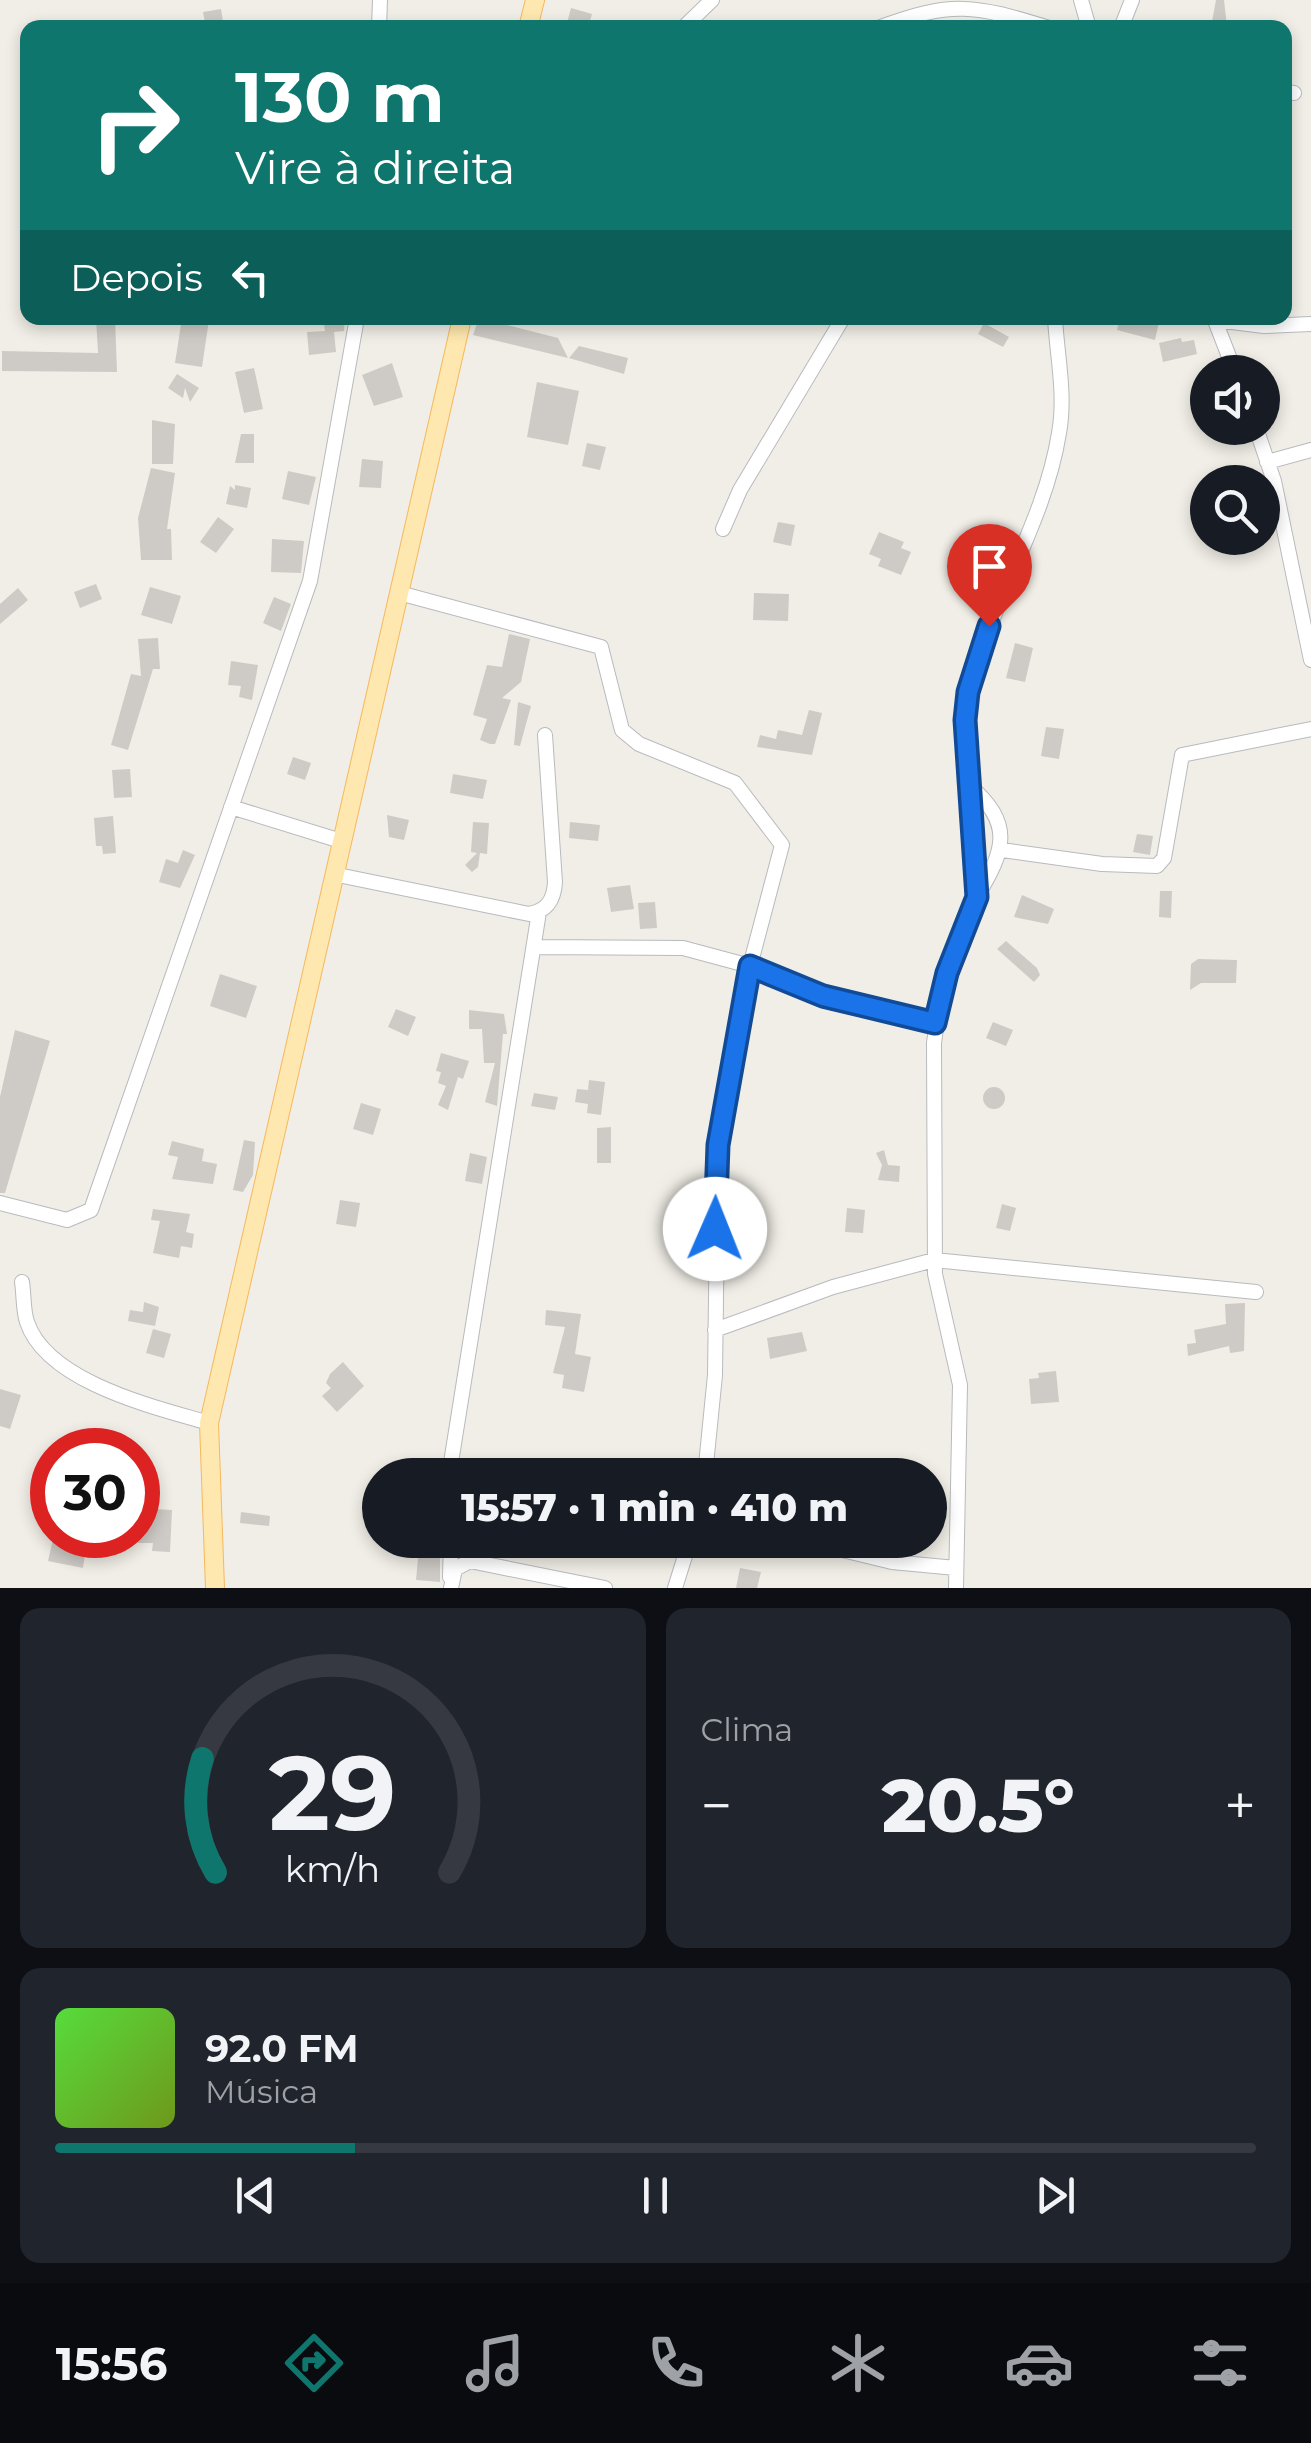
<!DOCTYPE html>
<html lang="pt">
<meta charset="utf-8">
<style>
:root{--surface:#171b24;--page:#20242c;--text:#f1f3f6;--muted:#9ea1a6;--line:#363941;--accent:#0f766e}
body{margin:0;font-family:Montserrat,sans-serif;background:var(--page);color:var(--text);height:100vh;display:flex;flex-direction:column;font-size:38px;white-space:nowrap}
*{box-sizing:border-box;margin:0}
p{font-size:32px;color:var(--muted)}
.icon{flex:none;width:55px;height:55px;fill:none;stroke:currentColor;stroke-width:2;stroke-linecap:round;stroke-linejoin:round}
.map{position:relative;height:1588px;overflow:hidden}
.side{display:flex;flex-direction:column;gap:20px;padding:20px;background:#0d0f14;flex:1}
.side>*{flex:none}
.hud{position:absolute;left:20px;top:20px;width:1272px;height:305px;border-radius:20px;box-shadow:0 5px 15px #0003;background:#0f766e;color:#fff;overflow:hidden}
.fabs{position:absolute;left:1190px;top:355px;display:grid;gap:20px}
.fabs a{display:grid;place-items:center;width:90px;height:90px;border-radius:50%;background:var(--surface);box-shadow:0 5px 15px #0003;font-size:50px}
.speed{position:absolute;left:30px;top:1428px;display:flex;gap:20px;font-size:50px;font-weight:700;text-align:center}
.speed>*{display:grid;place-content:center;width:130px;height:130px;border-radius:50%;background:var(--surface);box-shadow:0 5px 15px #0003;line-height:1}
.speed .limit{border:15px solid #d22;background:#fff;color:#111}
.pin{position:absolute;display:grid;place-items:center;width:85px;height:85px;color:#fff;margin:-102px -42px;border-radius:50% 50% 50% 0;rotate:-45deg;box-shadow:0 0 10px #0007}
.pin .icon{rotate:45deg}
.me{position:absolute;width:110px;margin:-55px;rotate:1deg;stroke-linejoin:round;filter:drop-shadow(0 0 8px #0008)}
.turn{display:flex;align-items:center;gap:35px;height:210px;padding:0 50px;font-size:45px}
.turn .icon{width:130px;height:130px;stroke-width:2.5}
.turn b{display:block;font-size:70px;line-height:85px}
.then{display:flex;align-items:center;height:95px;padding:0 50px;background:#0003;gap:20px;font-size:38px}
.big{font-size:75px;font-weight:800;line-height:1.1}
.side .tile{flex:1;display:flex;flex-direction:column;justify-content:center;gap:15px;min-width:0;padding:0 35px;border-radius:20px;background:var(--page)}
.side .dial{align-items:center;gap:0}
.dial svg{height:260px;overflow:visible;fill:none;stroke:var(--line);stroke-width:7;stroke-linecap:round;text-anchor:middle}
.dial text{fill:var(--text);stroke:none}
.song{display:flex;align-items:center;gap:30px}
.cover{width:120px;height:120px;border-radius:15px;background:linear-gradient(135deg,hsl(110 70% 55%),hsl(80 70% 35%))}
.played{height:10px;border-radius:5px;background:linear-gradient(90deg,var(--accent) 25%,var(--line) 25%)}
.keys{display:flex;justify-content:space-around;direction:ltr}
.heat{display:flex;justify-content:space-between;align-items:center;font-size:55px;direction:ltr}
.side .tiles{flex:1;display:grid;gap:20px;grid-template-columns:1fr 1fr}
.tile:last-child{grid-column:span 2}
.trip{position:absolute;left:362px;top:1458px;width:585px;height:100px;border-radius:50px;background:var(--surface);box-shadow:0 5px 15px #0003;font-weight:800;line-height:100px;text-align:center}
.dock{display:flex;height:160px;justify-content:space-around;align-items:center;background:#090b0e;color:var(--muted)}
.dock .icon{width:70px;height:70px}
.dock .selected{color:var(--accent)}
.dock b{font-size:45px;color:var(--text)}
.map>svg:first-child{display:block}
.building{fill:#cecbc6}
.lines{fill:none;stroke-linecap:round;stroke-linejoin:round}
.minor-casing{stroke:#b8babe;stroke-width:16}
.major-casing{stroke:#f6b85b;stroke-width:20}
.minor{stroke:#fff;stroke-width:14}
.major{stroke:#ffe8af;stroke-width:18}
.route-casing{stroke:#114b97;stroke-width:25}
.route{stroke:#1a73e8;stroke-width:18}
</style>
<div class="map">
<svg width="1311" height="1588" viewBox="0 0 1311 1588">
<rect width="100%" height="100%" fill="#f1eee7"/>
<!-- building -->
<path class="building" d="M1216,0H1224L1227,26L1211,27Z
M571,8L592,14L588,28L567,23Z
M221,9L224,28H206L203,12Z
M96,318H115L117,372L2,371V351L98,353Z
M182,318L209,320L202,367L175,363Z
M323,318H345L344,331L334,332L336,352L309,355L307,332L325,331Z
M479,318L558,338L568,358L473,335Z
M1141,319L1159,322L1155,340L1117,330L1119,321L1140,323Z
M984,323L1009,337L1003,347L978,334Z
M1181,338L1182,342L1194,340L1197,354L1163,362L1159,343Z
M579,346L628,358L624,374L569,358Z
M392,363L403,397L374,406L362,375Z
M254,368L263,409L244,413L235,372Z
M177,374L199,388L190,402L185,388L183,398L168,388Z
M537,382L579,391L568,445L527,437Z
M152,420L175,424L173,464H152Z
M241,434H254V463H235Z
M587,443L606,447L600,470L582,466Z
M362,459L383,461L381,488L359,487Z
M151,468L175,473L167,529H171L172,560H141L138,518Z
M288,471L316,477L309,505L282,499Z
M235,485L251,488L247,508L226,504L230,486L235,490Z
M218,517L234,529L216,553L200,542Z
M778,522L795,525L791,546L773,542Z
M879,532L904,542L901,548L911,552L901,575L878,566L881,559L869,554Z
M272,539L304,541L301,573L271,572Z
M96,584L102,599L80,608L74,592Z
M150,587L181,596L172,624L141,615Z
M18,588L28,600L0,624V604Z
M754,593L789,594L788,621L753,620Z
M274,597L291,604L281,631L263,623Z
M509,634L530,639L521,682L502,698L511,700L495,744H490L480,740L487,719L473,715L487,665L502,667Z
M158,638L160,669H153L128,750L111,745L131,674L141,676L138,639Z
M1015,643L1033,648L1025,682L1006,678Z
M231,661L258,665L252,700L239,697L241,686L228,685Z
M518,702L531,706L520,746L514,745Z
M809,710L822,713L812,755L757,747L760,735L776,739L778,730L802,735Z
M1046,727L1064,729L1059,759L1041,756Z
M293,757L311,763L305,780L287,774Z
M130,769L132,797L114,798L112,770Z
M453,774L487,780L483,799L450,793Z
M387,815L409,820L404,840L389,837Z
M113,816L116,853L103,854L102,846H96L94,818Z
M473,822L489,823L487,854L480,853L478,867L472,872L465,865L477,853L471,852Z
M570,822L600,825L598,841L569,838Z
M1137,834L1153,836L1150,855L1133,852Z
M183,850L195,855L180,888L159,882L166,859L178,863Z
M630,885L634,909L611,912L607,888Z
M1160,891H1172L1171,918L1159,917Z
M1022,895L1054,909L1048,924L1014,917Z
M655,902L657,928L640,929L638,903Z
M1006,941L1037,968L1040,975L1034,982L997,949Z
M1198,959L1237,960L1236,983H1201L1190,990L1191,964Z
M220,974L257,986L246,1018L210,1006Z
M396,1009L416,1017L408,1036L388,1027Z
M469,1010L504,1014L507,1034H503L497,1106L485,1102L495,1063H484L482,1029H469Z
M993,1022L1013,1030L1006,1046L986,1038Z
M15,1030L50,1041L5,1193H0V1097Z
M441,1053L469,1061L463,1079L458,1077L448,1110L438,1105L446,1086L438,1083L441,1072L436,1071Z
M589,1080L605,1082L601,1115L587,1113L588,1104L575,1102L577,1089L588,1090Z
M983 1098a11 11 0 1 1 22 0a11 11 0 1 1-22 0Z
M534,1093L558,1097L555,1110L531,1106Z
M361,1103L381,1109L373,1135L353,1129Z
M611,1127V1163H597V1128Z
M244,1140L255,1142L253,1175L243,1192L233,1190Z
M172,1141L204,1149L202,1161L217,1164L213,1184L172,1179L178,1157L168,1155Z
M884,1150L888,1165L900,1166L899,1182L878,1180L882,1165L876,1153Z
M470,1153L487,1157L482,1184L465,1181Z
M340,1200L360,1203L356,1227L336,1224Z
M1002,1204L1016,1208L1010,1231L996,1228Z
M847,1208L865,1210L863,1233L845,1232Z
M153,1209L190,1214L186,1232L194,1234L192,1248L181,1246L179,1258L153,1253L160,1221L151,1220Z
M144,1302L159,1307L155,1326L128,1321L130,1310L143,1312Z
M1245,1303L1244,1351L1230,1353L1229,1346L1188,1356L1187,1344L1196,1343L1194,1330L1226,1324L1225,1304Z
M546,1310L581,1314L575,1354L591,1357L584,1392L562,1388L564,1375L553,1373L565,1327L545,1325Z
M153,1329L171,1334L164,1358L146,1353Z
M802,1332L807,1351L770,1359L767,1338Z
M343,1362L364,1386L337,1412L322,1396L331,1388L326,1383L330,1374Z
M1056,1371L1059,1402L1031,1404L1029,1379L1039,1378L1038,1373Z
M0,1389L21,1395L10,1429L0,1426Z
M138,1508L172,1510L170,1552L152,1551L153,1543H138Z
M241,1512L270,1516L269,1526L240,1523Z
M54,1535L87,1540L83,1568L48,1561Z
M419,1547L440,1550V1582L416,1580Z
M740,1568L761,1572L757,1588H736Z"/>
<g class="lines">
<!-- minor casing -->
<g class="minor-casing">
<path id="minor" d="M1081,0L1089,28
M379,28L380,0
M683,28L712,0
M878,28C952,0 975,5 1049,28
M1121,28L1132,0
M1285,92L1294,93
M1214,318L1235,372
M1216,320L1264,326L1311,324
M1256,428L1274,481L1311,660
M1267,462L1311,450
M723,529L740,490L843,318
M399,593L601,647L622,730L639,744L735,783L782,845L750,966L718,1145L715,1375L705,1475
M969,785C1014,824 1005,850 977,896
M231,807L341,841
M1002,850L1102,864L1157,866L1164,858L1182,755L1311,729
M333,874L529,914C547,911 554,900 555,882L545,735
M535,947L683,948L750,966L823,996L935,1023
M0,1203L67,1220L91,1210L310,581L357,318
M22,1282C24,1295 23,1310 27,1322C47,1382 154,1407 209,1423
M715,1330L833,1287L934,1260L1256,1292
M449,1475L539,912
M801,1540L892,1562L956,1568
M450,1577L451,1540
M451,1588L455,1569L470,1561L605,1588
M675,1588L690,1540
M956,1588L960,1385L935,1274L934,1043L941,993L977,897L965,720C977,618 1043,534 1059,433C1066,395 1057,356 1055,318"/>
</g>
<!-- major casing -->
<g class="major-casing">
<path id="major" d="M528,28L535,0
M215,1588L209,1423L462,318"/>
</g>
<!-- minor -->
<use href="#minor" class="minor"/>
<!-- major -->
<use href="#major" class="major"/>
</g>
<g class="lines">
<!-- route casing -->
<g class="route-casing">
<path id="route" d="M715,1229L718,1145L750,966L823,996L935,1023L947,973L977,897L965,720L968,692L989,626"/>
</g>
<!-- route -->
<use href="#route" class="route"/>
</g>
</svg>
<div class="fabs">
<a><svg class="icon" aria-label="sound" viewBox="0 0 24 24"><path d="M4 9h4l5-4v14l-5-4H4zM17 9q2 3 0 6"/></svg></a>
<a><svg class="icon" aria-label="search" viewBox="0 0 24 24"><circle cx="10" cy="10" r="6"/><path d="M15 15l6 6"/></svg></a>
</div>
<div class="speed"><div class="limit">30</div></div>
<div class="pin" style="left:989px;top:626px;background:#d93025"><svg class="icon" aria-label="arrive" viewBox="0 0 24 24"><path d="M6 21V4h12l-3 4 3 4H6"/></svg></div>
<svg class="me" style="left:715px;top:1229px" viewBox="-20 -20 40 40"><circle r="19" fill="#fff"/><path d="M0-13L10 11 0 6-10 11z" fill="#1a73e8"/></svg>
<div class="trip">15:57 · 1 min · 410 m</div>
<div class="hud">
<div class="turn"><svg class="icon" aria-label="right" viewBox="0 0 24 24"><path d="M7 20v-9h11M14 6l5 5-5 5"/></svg><div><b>130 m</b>Vire à direita</div></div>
<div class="then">Depois<svg class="icon" aria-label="left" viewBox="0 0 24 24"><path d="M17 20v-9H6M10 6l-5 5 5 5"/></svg></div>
</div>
</div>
<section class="side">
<div class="tiles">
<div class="tile dial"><svg viewBox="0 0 100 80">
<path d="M14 69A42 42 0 1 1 86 69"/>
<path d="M14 69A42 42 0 0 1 10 34" stroke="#0f766e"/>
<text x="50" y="56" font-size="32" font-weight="700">29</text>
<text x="50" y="72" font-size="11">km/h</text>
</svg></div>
<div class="tile"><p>Clima</p>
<div class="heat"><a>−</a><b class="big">20.5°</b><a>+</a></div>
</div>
<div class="tile">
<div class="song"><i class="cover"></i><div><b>92.0 FM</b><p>Música</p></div></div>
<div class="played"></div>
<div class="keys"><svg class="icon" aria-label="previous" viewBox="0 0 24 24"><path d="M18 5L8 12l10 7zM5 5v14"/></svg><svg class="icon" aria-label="pause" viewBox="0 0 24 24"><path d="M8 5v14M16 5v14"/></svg><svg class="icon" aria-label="next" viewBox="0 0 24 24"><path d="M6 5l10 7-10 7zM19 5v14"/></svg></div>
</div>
</div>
</section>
<nav class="dock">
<b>15:56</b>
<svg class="icon selected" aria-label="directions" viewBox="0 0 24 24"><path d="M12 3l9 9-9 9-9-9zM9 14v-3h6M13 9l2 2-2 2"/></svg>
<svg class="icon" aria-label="music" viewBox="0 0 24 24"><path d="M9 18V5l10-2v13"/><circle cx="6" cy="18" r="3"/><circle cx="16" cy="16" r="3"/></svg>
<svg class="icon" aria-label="phone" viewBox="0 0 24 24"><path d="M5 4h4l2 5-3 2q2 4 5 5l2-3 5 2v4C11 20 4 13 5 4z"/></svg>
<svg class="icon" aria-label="climate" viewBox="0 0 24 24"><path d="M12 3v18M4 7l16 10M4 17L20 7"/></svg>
<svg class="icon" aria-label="car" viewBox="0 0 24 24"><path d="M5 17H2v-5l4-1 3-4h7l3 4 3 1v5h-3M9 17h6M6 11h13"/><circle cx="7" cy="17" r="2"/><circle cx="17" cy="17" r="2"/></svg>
<svg class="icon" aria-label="filters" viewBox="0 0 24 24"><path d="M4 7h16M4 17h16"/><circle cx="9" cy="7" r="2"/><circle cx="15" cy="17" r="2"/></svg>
</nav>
